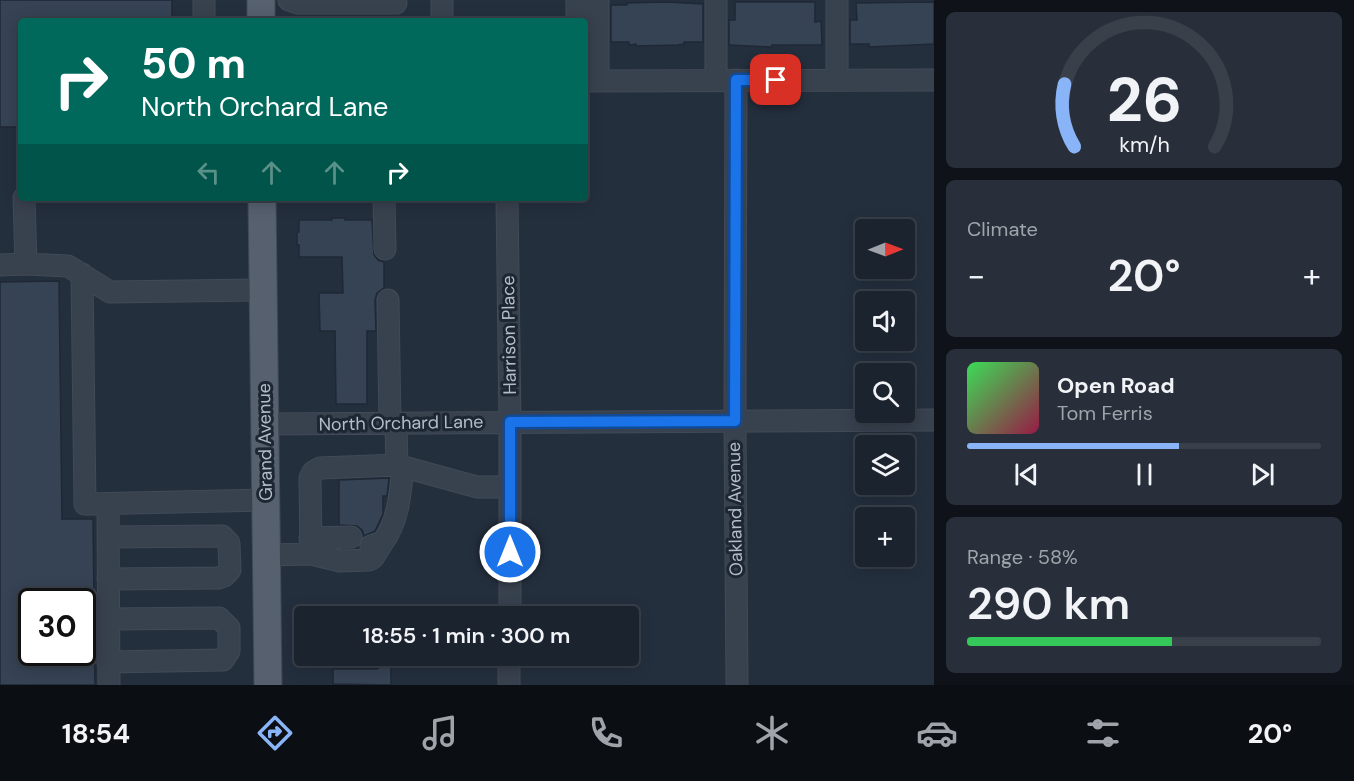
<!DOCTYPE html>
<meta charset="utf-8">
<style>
:root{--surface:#1b232e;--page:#282f3a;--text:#f1f3f6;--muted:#a0a4aa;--line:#39404a;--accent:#8ab4f8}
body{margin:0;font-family:"DM Sans",sans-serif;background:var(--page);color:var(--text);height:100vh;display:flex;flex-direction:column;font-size:22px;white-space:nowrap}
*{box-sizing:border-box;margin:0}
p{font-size:20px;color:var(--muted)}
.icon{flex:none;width:33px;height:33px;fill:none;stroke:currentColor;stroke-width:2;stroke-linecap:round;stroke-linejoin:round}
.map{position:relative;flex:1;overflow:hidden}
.panel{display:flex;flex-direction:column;gap:12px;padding:12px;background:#0f1319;width:420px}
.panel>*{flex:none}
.banner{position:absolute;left:18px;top:18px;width:570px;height:183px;border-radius:6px;box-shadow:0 3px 15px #0003,0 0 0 2px var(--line);background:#00695c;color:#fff;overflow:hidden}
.needle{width:39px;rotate:89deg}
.fabs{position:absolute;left:855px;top:219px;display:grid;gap:12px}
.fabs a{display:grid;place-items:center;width:60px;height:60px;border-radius:6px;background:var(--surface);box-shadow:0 3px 15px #0003,0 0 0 2px var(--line);font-size:30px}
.speed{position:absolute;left:18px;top:588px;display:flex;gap:12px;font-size:30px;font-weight:700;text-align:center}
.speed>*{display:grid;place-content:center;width:78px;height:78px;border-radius:50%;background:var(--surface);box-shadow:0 3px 15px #0003,0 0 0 2px var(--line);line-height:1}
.speed .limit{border:3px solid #111;border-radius:9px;background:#fff;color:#111}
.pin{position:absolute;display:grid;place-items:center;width:51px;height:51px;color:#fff;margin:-26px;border-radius:12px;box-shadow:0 3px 9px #0006}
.me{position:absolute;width:66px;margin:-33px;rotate:0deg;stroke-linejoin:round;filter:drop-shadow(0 0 4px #0008)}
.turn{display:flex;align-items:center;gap:21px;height:126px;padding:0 24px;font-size:27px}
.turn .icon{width:78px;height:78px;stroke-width:2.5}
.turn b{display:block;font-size:42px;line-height:51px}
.lanes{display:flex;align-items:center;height:57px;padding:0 24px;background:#0003;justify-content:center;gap:30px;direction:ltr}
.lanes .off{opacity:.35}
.big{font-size:45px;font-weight:600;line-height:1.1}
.panel .widget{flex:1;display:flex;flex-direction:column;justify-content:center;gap:9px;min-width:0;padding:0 21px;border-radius:9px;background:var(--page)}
.panel .dial{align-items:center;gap:0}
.dial svg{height:156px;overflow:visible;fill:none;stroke:var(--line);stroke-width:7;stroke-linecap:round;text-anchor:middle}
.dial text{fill:var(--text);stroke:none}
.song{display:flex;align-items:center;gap:18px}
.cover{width:72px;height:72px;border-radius:9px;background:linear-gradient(135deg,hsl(130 70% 55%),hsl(340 70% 35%))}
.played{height:6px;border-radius:3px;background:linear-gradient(90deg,var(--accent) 60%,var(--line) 60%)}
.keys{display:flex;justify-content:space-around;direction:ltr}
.heat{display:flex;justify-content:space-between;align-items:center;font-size:33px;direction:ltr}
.charge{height:9px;border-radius:4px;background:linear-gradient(90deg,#34c759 58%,var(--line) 0)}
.trip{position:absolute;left:294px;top:606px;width:345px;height:60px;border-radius:6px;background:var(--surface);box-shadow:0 3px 15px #0003,0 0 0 2px var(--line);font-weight:600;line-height:60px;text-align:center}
.tabs{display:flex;height:96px;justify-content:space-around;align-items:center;background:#0b0e12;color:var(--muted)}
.tabs .icon{width:42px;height:42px}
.tabs .current{color:var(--accent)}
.tabs b{font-size:27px;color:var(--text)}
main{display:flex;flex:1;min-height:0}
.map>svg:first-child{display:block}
.building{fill:#364354;stroke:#1f2835;stroke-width:1.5}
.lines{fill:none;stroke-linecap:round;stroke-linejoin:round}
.minor-casing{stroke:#414a57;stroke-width:23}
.major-casing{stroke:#414a57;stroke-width:29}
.minor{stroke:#38414e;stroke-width:21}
.major{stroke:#56606e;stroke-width:27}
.route-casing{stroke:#114b97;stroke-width:15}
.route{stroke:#1a73e8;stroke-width:10}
.labels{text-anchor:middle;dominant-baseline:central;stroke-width:6;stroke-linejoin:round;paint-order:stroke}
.street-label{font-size:18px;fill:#b4bcc9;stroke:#1d2633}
</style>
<main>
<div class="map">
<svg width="934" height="685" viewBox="0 0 934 685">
<rect width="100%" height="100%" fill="#242f3e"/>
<!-- building -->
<path class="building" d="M0,0H172V21H21V127H0Z
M667,2L703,4V42H684V44L677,45L636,46V44L629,45V42H611V5H627V3Z
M735,2H815V22L821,21L822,45H772V47L729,45V20H735Z
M934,2V44L869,47V44H850V20H857L856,3Z
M332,218H345V220H372L374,255L378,260L384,262V288L377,293L375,300L376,331H367V404H336L335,331H320L319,293H343L342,257H299V245H297V232H299V220H332Z
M59,281L62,519H93L94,602H32V652H82V627H94L95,685H0V282Z
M389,478L387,496H383V514L375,531L364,536L362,530L357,526L339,525V480Z
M389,656H391V685L333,684V669H377L387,663Z"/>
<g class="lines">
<!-- minor casing -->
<g class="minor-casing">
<path id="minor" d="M204,0V21
M289,0L298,3H396
M577,0V21
M598,0V81
M716,0V80
M837,0V79
M442,21V0
M736,80L735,421L737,685
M585,81L934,80
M24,198L26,264L68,266L110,292L263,290
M384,198L385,249
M507,198L510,422V616
M0,265L26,264
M82,274L85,504L266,500
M388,300L390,424
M265,424L934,420
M396,424L397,465
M108,505L109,685
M108,537L222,536L229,543L230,570L224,576L218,578L108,579
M310,538L351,537
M371,546L383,542C399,519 400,494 403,467
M311,554L310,478L313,472L320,468L397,465L477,487H510
M266,555L311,554L340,561L369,560L373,558L383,542
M108,619L219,618L229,628V651L223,660L108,662
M308,656H376
M509,685V656"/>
</g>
<!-- major casing -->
<g class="major-casing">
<path id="major" d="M261,0V21
M262,198L268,685"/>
</g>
<!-- minor -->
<use href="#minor" class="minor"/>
<!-- major -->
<use href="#major" class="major"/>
</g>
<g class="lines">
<!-- route casing -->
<g class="route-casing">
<path id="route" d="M510,552V422L735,421L736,80H776"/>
</g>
<!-- route -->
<use href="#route" class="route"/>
</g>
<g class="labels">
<!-- street labels -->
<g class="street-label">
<text transform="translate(509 335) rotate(-91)">Harrison Place</text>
<text transform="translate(401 423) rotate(-1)">North Orchard Lane</text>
<text transform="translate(265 442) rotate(-91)">Grand Avenue</text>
<text transform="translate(735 509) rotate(-91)">Oakland Avenue</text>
</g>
</g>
</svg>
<div class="fabs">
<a><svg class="needle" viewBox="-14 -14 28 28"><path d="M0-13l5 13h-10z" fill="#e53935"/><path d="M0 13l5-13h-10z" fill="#a0a4aa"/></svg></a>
<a><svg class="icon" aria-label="sound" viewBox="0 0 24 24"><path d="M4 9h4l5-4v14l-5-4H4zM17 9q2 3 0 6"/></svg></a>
<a><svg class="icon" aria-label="search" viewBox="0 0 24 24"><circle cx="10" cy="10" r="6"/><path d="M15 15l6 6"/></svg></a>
<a><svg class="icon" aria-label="layers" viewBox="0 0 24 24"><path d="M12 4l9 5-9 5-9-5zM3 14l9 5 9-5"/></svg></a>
<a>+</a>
</div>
<div class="speed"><div class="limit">30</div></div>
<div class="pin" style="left:776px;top:80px;background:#d93025"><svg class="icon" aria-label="arrive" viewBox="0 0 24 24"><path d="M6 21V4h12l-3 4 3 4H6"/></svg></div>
<svg class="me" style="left:510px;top:552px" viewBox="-20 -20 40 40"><circle r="17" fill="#1a73e8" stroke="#fff" stroke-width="3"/><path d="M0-11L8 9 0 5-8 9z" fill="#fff"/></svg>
<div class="trip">18:55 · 1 min · 300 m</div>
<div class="banner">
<div class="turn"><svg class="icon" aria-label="right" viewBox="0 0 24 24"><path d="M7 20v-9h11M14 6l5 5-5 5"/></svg><div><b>50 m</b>North Orchard Lane</div></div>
<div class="lanes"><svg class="icon off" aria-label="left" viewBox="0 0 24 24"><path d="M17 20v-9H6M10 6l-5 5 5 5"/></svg><svg class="icon off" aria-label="ahead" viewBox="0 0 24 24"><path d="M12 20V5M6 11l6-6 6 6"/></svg><svg class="icon off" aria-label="ahead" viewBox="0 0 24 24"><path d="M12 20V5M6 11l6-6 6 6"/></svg><svg class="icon" aria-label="right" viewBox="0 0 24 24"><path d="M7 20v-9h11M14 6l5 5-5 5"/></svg></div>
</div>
</div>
<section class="panel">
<div class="widget dial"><svg viewBox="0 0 100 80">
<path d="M14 69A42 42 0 1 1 86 69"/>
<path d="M14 69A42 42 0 0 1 9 37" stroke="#8ab4f8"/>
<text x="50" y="56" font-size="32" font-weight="700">26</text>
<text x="50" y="72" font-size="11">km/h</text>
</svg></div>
<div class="widget"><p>Climate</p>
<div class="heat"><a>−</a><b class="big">20°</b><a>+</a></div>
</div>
<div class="widget">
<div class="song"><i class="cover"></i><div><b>Open Road</b><p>Tom Ferris</p></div></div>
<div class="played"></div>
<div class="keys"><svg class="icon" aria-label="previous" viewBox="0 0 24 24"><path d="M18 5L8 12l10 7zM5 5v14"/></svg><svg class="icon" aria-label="pause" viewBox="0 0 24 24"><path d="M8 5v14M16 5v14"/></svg><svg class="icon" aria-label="next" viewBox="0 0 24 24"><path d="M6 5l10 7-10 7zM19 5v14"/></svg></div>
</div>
<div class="widget"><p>Range · 58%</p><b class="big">290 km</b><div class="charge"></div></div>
</section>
</main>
<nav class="tabs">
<b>18:54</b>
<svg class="icon current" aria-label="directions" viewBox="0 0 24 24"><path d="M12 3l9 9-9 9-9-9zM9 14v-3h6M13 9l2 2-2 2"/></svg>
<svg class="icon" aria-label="music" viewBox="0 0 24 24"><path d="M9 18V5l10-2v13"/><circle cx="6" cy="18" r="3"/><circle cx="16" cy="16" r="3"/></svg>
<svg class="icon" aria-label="phone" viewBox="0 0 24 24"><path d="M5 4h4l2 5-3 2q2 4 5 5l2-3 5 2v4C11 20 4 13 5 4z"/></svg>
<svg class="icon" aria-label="climate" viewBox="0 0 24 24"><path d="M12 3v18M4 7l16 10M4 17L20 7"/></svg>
<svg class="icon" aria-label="car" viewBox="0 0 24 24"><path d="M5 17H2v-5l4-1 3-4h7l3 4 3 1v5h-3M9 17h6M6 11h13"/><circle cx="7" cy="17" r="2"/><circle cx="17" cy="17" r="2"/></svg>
<svg class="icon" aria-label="filters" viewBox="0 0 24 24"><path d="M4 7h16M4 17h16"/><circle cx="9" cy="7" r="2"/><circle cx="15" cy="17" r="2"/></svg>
<b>20°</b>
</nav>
